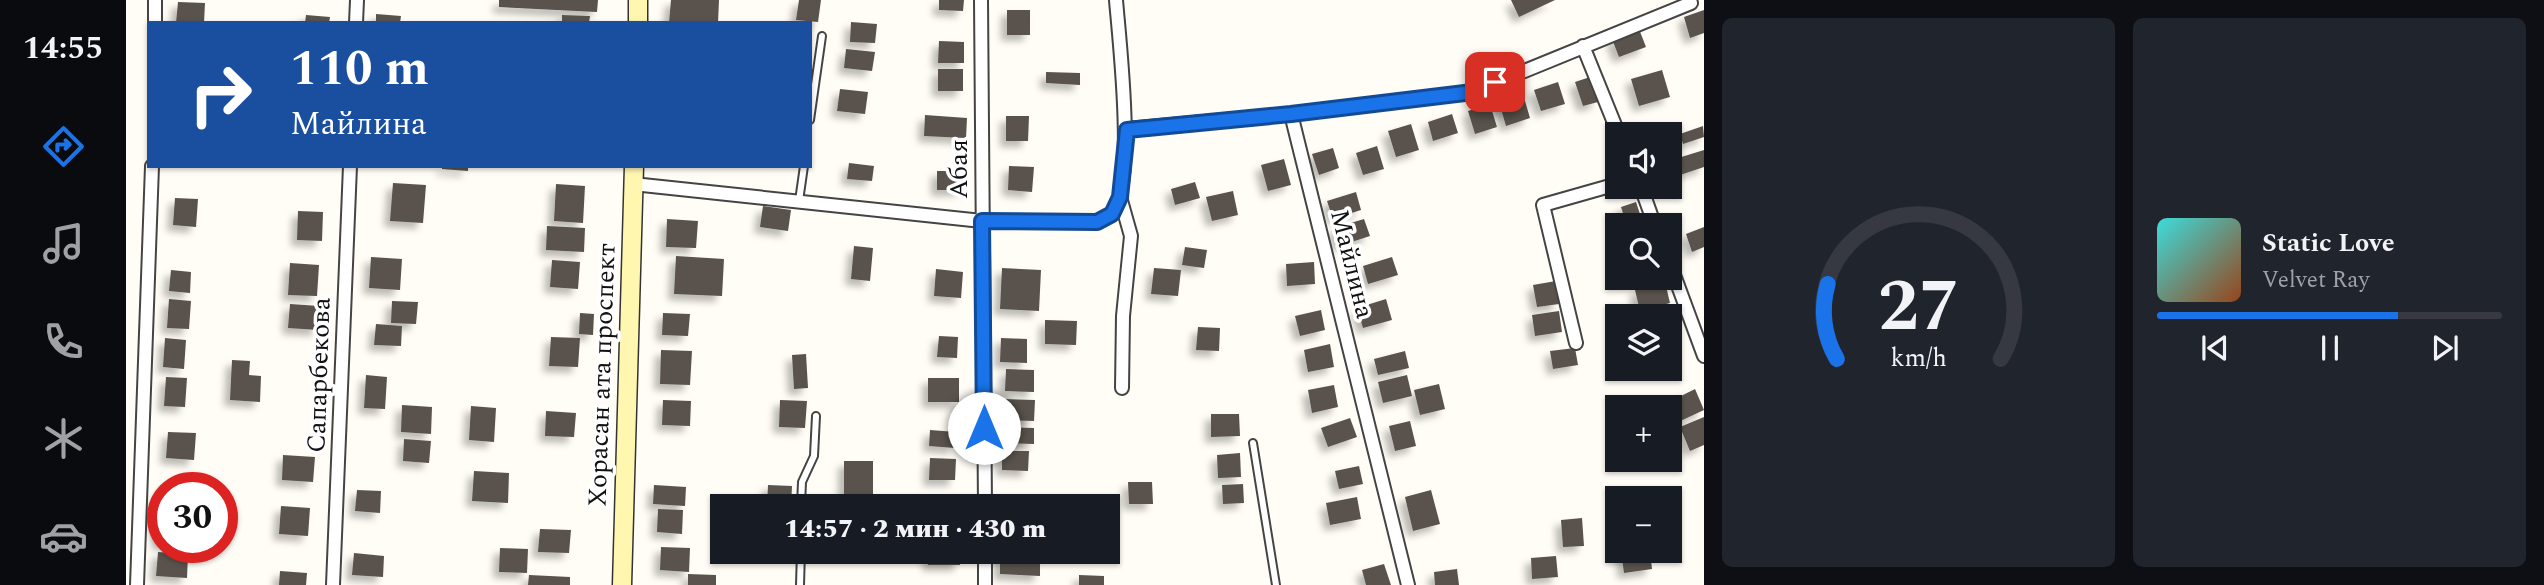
<!DOCTYPE html>
<html lang="ru">
<meta charset="utf-8">
<style>
:root{--surface:#171b24;--page:#20242c;--text:#f1f3f6;--muted:#9ea1a6;--line:#363941;--accent:#1a73e8}
body{margin:0;font-family:Spectral,serif;background:var(--page);color:var(--text);height:100vh;display:flex;flex-direction:column;font-size:26px;white-space:nowrap}
*{box-sizing:border-box;margin:0}
p{font-size:23px;color:var(--muted)}
.icon{flex:none;width:38px;height:38px;fill:none;stroke:currentColor;stroke-width:2;stroke-linecap:round;stroke-linejoin:round}
.map{position:relative;flex:1;overflow:hidden}
.sheet{display:flex;flex-direction:column;gap:18px;padding:18px;background:#0d0f14;width:840px}
.sheet>*{flex:none}
.top-card{position:absolute;left:21px;top:21px;width:665px;height:147px;border-radius:0px;box-shadow:0 2px 5px #0004;background:#1a4fa0;color:#fff;overflow:hidden}
.controls{position:absolute;left:1479px;top:122px;display:grid;gap:14px}
.controls a{display:grid;place-items:center;width:77px;height:77px;border-radius:0px;background:var(--surface);box-shadow:0 2px 5px #0004;font-size:35px}
.speed{position:absolute;left:21px;top:472px;display:flex;gap:14px;font-size:35px;font-weight:700;text-align:center}
.speed>*{display:grid;place-content:center;width:91px;height:91px;border-radius:50%;background:var(--surface);box-shadow:0 2px 5px #0004;line-height:1}
.speed .limit{border:10px solid #d22;background:#fff;color:#111}
.pin{position:absolute;display:grid;place-items:center;width:60px;height:60px;color:#fff;margin:-30px;border-radius:14px;box-shadow:0 4px 10px #0006}
.me{position:absolute;width:77px;margin:-38px;rotate:0deg;stroke-linejoin:round;filter:drop-shadow(0 0 5px #0008)}
.turn{display:flex;align-items:center;gap:24px;height:147px;padding:0 28px;font-size:32px}
.turn .icon{width:91px;height:91px;stroke-width:2.5}
.turn b{display:block;font-size:49px;line-height:60px}
.sheet .widget{flex:1;display:flex;flex-direction:column;justify-content:center;gap:10px;min-width:0;padding:0 24px;border-radius:10px;background:var(--page)}
.sheet .dial{align-items:center;gap:0}
.dial svg{height:182px;overflow:visible;fill:none;stroke:var(--line);stroke-width:7;stroke-linecap:round;text-anchor:middle}
.dial text{fill:var(--text);stroke:none}
.song{display:flex;align-items:center;gap:21px}
.cover{width:84px;height:84px;border-radius:10px;background:linear-gradient(135deg,hsl(180 70% 55%),hsl(20 70% 35%))}
.played{height:7px;border-radius:4px;background:linear-gradient(90deg,var(--accent) 70%,var(--line) 70%)}
.keys{display:flex;justify-content:space-around;direction:ltr}
.sheet .tiles{flex:1;display:grid;gap:18px;grid-template-columns:repeat(2,1fr)}
.trip{position:absolute;left:584px;top:494px;width:410px;height:70px;border-radius:0px;background:var(--surface);box-shadow:0 2px 5px #0004;font-weight:800;line-height:70px;text-align:center}
main{display:flex;flex:1;min-height:0}
.tab-bar{display:flex;flex-direction:column;width:126px;justify-content:space-around;align-items:center;background:#090b0e;color:var(--muted)}
.tab-bar .icon{width:49px;height:49px}
.tab-bar .selected{color:var(--accent)}
.tab-bar b{font-size:32px;color:var(--text)}
.map>svg:first-child{display:block}
.building{fill:#5a524d;filter:url(#shadow)}
.lines{fill:none;stroke-linecap:round;stroke-linejoin:round}
.service-casing{stroke:#444;stroke-width:10}
.minor-casing{stroke:#444;stroke-width:16}
.secondary-casing{stroke:#333;stroke-width:21}
.service{stroke:#fff;stroke-width:6}
.minor{stroke:#fff;stroke-width:12}
.secondary{stroke:#fff6b0;stroke-width:18}
.route-casing{stroke:#114b97;stroke-width:18}
.route{stroke:#1a73e8;stroke-width:12}
.labels{text-anchor:middle;dominant-baseline:central;stroke-width:7;stroke-linejoin:round;paint-order:stroke}
.street-label{font-size:26px;fill:#111;stroke:#fff}
</style>
<main>
<nav class="tab-bar">
<b>14:55</b>
<svg class="icon selected" aria-label="directions" viewBox="0 0 24 24"><path d="M12 3l9 9-9 9-9-9zM9 14v-3h6M13 9l2 2-2 2"/></svg>
<svg class="icon" aria-label="music" viewBox="0 0 24 24"><path d="M9 18V5l10-2v13"/><circle cx="6" cy="18" r="3"/><circle cx="16" cy="16" r="3"/></svg>
<svg class="icon" aria-label="phone" viewBox="0 0 24 24"><path d="M5 4h4l2 5-3 2q2 4 5 5l2-3 5 2v4C11 20 4 13 5 4z"/></svg>
<svg class="icon" aria-label="climate" viewBox="0 0 24 24"><path d="M12 3v18M4 7l16 10M4 17L20 7"/></svg>
<svg class="icon" aria-label="car" viewBox="0 0 24 24"><path d="M5 17H2v-5l4-1 3-4h7l3 4 3 1v5h-3M9 17h6M6 11h13"/><circle cx="7" cy="17" r="2"/><circle cx="17" cy="17" r="2"/></svg>
</nav>
<div class="map">
<svg width="1578" height="585" viewBox="0 0 1578 585">
<defs>
<filter id="shadow"><feDropShadow dx="-6" dy="6" stdDeviation="3.5" flood-color="#0004"/></filter>
</defs>
<rect width="100%" height="100%" fill="#fffdf5"/>
<!-- building -->
<path class="building" d="M373,0H472L471,12L373,7Z
M545,0H593L592,23H543Z
M673,0H695L692,22L670,20Z
M813,0H838L837,11L813,10Z
M1385,0H1429L1393,17Z
M52,2L79,3L78,23H50Z
M881,10H904V35H881Z
M1578,10V33L1564,38L1558,17Z
M250,14L275,16L274,23H250Z
M180,15L204,17L203,23H179Z
M436,15L464,16L463,23H436Z
M725,22L751,24L749,43L724,42Z
M1513,29L1520,47L1493,57L1486,39Z
M813,41L838,42V63H812Z
M720,49L749,52L746,71L718,68Z
M812,69H837V91H812Z
M1536,70L1544,97L1513,106L1505,79Z
M920,72L954,73V85L920,83Z
M1464,77L1472,102L1457,106L1449,82Z
M1432,82L1439,104L1415,111L1408,90Z
M714,89L742,92L739,114L711,111Z
M1397,94L1404,118L1380,126L1373,102Z
M1364,104L1371,127L1349,134L1342,111Z
M1326,114L1332,133L1307,141L1302,122Z
M799,115L841,118L840,138L798,136Z
M880,116H903L902,141H880Z
M1285,124L1293,150L1270,157L1262,131Z
M1546,124L1553,146L1544,149V135H1525L1523,131Z
M1577,126L1578,137L1557,144L1554,134Z
M1251,146L1258,169L1237,175L1230,153Z
M1207,148L1213,168L1193,175L1186,154Z
M1578,150V167L1554,175L1549,159Z
M1158,159L1165,185L1142,191L1135,165Z
M723,163L748,166L746,181L721,179Z
M316,166H342V171L316,169Z
M883,166L908,167L906,192L882,190Z
M811,171H836V190H811Z
M1069,182L1074,198L1049,205L1045,189Z
M267,183L300,185L297,223L264,221Z
M430,184L459,186L457,223L428,221Z
M1107,191L1112,215L1086,221L1080,197Z
M1230,192L1235,210L1207,219L1201,201Z
M49,198L72,199L70,227L47,225Z
M1510,202L1518,226H1501L1495,207Z
M637,206L665,210L662,231L634,227Z
M172,211L197,212L196,241L171,240Z
M541,219L572,221L570,248L540,247Z
M1238,219L1244,236L1213,246L1208,228Z
M421,226L459,228L458,252L420,250Z
M1578,227V247L1566,252L1560,234Z
M728,246L747,248L744,281L725,279Z
M1059,247L1081,250L1078,268L1056,265Z
M550,256L598,259L596,296L548,294Z
M245,257L276,259L274,290L243,288Z
M1266,257L1272,275L1242,284L1237,266Z
M426,260L454,262L452,289L424,287Z
M1188,262L1189,284L1161,286L1160,264Z
M164,263L193,265L191,296L162,295Z
M876,268L915,270L913,311L874,309Z
M1028,268L1055,270L1052,296L1025,294Z
M810,269L837,272L835,298L808,296Z
M45,270L65,272L64,293L43,291Z
M1430,281L1433,304L1411,307L1407,285Z
M1539,282L1544,303L1514,311L1509,290Z
M43,299L65,301L63,329L41,328Z
M1260,299L1266,320L1237,328L1231,308Z
M266,301L292,302L290,324L265,323Z
M164,304L193,306L192,330L162,328Z
M1195,310L1199,330L1174,336L1169,316Z
M1433,311L1436,332L1409,336L1406,315Z
M454,313L468,314L467,335L453,334Z
M537,313L564,314L562,336L536,335Z
M919,320L951,321L950,345L919,344Z
M250,324L276,326L275,346L248,345Z
M1072,327L1094,328L1093,351L1070,350Z
M1544,332L1554,356L1544,361Z
M813,336L832,337L831,358L811,357Z
M425,337L454,338L452,367L423,366Z
M39,338L60,340L58,369L37,367Z
M875,338L901,339V363L874,362Z
M1204,344L1208,367L1182,372L1178,350Z
M1449,348L1452,365L1427,369L1424,351Z
M535,350L566,351L564,385L534,384Z
M1279,351L1283,368L1252,375L1248,359Z
M680,354L682,388L668,389L666,355Z
M106,360L124,361L123,375L135,376L134,402L104,400Z
M880,369L908,370V392L879,391Z
M240,375L261,377L259,409L238,408Z
M1281,375L1286,396L1257,403L1252,382Z
M40,377L61,378L59,407L38,406Z
M802,378H833V402H802Z
M1313,384L1319,409L1294,415L1288,390Z
M1208,385L1212,407L1186,413L1182,390Z
M1569,389L1578,410L1550,423L1541,403Z
M877,399L909,400L908,421L877,420Z
M537,400L565,401L564,426L536,425Z
M654,400L681,401L679,428L653,427Z
M276,405L306,407L305,434L275,432Z
M345,406L370,408L368,442L343,440Z
M420,411L450,413L448,437L419,436Z
M1085,414H1113L1114,436L1085,437Z
M1578,417V445L1564,451L1554,427Z
M1224,418L1231,437L1202,447L1195,428Z
M1284,421L1290,446L1269,451L1263,426Z
M872,427L908,428V444L871,443Z
M804,430L830,432L829,448L803,446Z
M42,432L70,433L68,460L40,458Z
M278,439L305,441L303,463L277,461Z
M876,451H903L902,471L876,470Z
M1114,453L1115,477L1092,478L1091,455Z
M157,455L189,457L187,482L156,480Z
M804,458L830,459L829,480H803Z
M718,461H747V494H718Z
M1233,466L1237,484L1213,489L1209,471Z
M348,471L383,473L382,503L346,501Z
M1002,482H1026L1027,504H1003Z
M1117,484L1118,503L1097,504L1096,485Z
M528,485L560,487L559,506L527,504Z
M642,485L666,486L665,506H641Z
M231,490L255,491L254,513L229,511Z
M1305,490L1314,524L1287,531L1279,497Z
M877,496L903,497L902,506H877Z
M1231,497L1235,519L1204,525L1200,503Z
M155,506L184,508L182,536L153,534Z
M532,509L557,510L556,534L531,532Z
M34,516H37V545H32Z
M1456,518L1458,546L1437,547L1435,520Z
M414,529L445,530L443,553L412,552Z
M535,547L564,548L563,572L534,570Z
M374,548L402,549L401,573L373,572Z
M802,551H834V565H802Z
M874,551H914V576L874,574Z
M1495,551H1524L1526,569L1498,573Z
M32,552L62,554L61,578L30,576Z
M228,553L258,556L257,577L226,575Z
M1430,556L1432,577L1406,579L1405,558Z
M1258,564L1265,585H1240L1236,570Z
M1331,569L1333,585H1309L1308,572Z
M154,571L181,573L180,585H153Z
M562,574L590,575V585H562Z
M403,575L444,577V585H402Z
M953,575L978,576V585H953Z"/>
<g class="lines">
<!-- service casing -->
<g class="service-casing">
<path id="service" d="M684,120L696,36
M673,201L678,166
M1127,443L1150,585
M675,506L676,482L688,456L690,416
M674,585L675,551"/>
</g>
<!-- minor casing -->
<g class="minor-casing">
<path id="minor" d="M855,0L859,506
M29,23V0
M230,23L231,0
M1457,46L1493,135
M1165,114L1282,585
M1001,129L1165,114L1347,92L1565,3
M507,184L856,221L971,222C975,220 982,218 985,214C1011,190 993,38 990,0
M1515,187L1529,226
M994,197L1005,236L997,316L996,388
M1544,264L1578,356
M1450,343L1417,205L1491,184
M859,551V585
M11,585L26,166
M207,585L224,166"/>
</g>
<!-- secondary casing -->
<g class="secondary-casing">
<path id="secondary" d="M512,23V0
M496,585L508,166"/>
</g>
<!-- service -->
<use href="#service" class="service"/>
<!-- minor -->
<use href="#minor" class="minor"/>
<!-- secondary -->
<use href="#secondary" class="secondary"/>
</g>
<g class="lines">
<!-- route casing -->
<g class="route-casing">
<path id="route" d="M858,428L856,221L971,222L986,214L994,197L1001,130L1165,114L1347,92L1369,82"/>
</g>
<!-- route -->
<use href="#route" class="route"/>
</g>
<g class="labels">
<!-- street labels -->
<g class="street-label">
<text transform="translate(833 169) rotate(-90)">Абая</text>
<text transform="translate(1226 264) rotate(76)">Майлина</text>
<text transform="translate(193 375) rotate(-88)">Сапарбекова</text>
<text transform="translate(476 375) rotate(-88)">Хорасан ата проспект</text>
</g>
</g>
</svg>
<div class="controls">
<a><svg class="icon" aria-label="sound" viewBox="0 0 24 24"><path d="M4 9h4l5-4v14l-5-4H4zM17 9q2 3 0 6"/></svg></a>
<a><svg class="icon" aria-label="search" viewBox="0 0 24 24"><circle cx="10" cy="10" r="6"/><path d="M15 15l6 6"/></svg></a>
<a><svg class="icon" aria-label="layers" viewBox="0 0 24 24"><path d="M12 4l9 5-9 5-9-5zM3 14l9 5 9-5"/></svg></a>
<a>+</a>
<a>−</a>
</div>
<div class="speed"><div class="limit">30</div></div>
<div class="pin" style="left:1369px;top:82px;background:#d93025"><svg class="icon" aria-label="arrive" viewBox="0 0 24 24"><path d="M6 21V4h12l-3 4 3 4H6"/></svg></div>
<svg class="me" style="left:858px;top:428px" viewBox="-20 -20 40 40"><circle r="19" fill="#fff"/><path d="M0-13L10 11 0 6-10 11z" fill="#1a73e8"/></svg>
<div class="trip">14:57 · 2 мин · 430 m</div>
<div class="top-card">
<div class="turn"><svg class="icon" aria-label="right" viewBox="0 0 24 24"><path d="M7 20v-9h11M14 6l5 5-5 5"/></svg><div><b>110 m</b>Майлина</div></div>
</div>
</div>
<section class="sheet">
<div class="tiles">
<div class="widget dial"><svg viewBox="0 0 100 80">
<path d="M14 69A42 42 0 1 1 86 69"/>
<path d="M14 69A42 42 0 0 1 10 36" stroke="#1a73e8"/>
<text x="50" y="56" font-size="32" font-weight="700">27</text>
<text x="50" y="72" font-size="11">km/h</text>
</svg></div>
<div class="widget">
<div class="song"><i class="cover"></i><div><b>Static Love</b><p>Velvet Ray</p></div></div>
<div class="played"></div>
<div class="keys"><svg class="icon" aria-label="previous" viewBox="0 0 24 24"><path d="M18 5L8 12l10 7zM5 5v14"/></svg><svg class="icon" aria-label="pause" viewBox="0 0 24 24"><path d="M8 5v14M16 5v14"/></svg><svg class="icon" aria-label="next" viewBox="0 0 24 24"><path d="M6 5l10 7-10 7zM19 5v14"/></svg></div>
</div>
</div>
</section>
</main>
